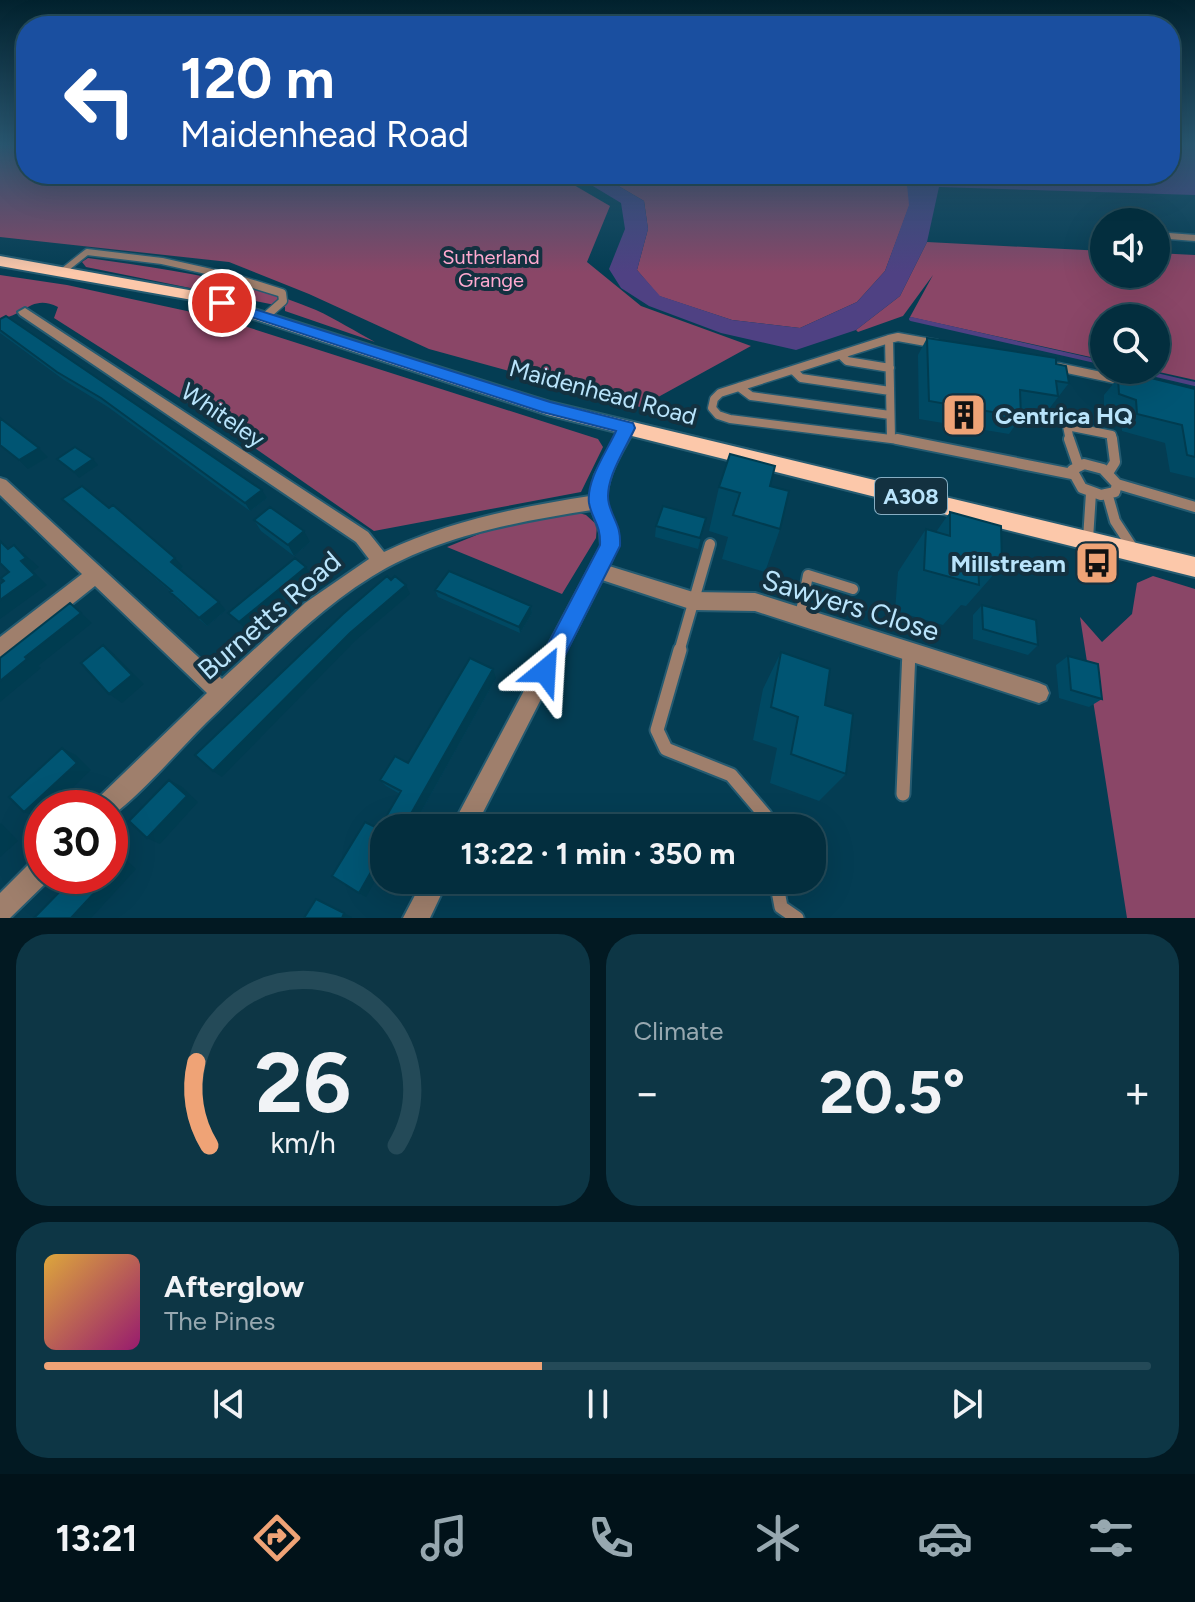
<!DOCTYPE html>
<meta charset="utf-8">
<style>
:root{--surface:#032e3e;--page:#0d3645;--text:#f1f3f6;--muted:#97a8b0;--line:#244a58;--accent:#efa376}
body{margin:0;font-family:Figtree,sans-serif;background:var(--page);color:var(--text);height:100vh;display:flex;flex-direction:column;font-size:30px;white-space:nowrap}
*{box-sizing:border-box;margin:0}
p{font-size:26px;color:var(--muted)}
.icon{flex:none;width:44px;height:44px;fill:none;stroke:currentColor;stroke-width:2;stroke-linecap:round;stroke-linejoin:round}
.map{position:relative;height:918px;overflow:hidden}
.details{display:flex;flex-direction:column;gap:16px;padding:16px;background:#021922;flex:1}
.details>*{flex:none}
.guide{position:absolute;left:16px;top:16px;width:1164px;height:168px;border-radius:32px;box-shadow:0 8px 32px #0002,0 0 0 2px var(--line);background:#1a4fa0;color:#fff;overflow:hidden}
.controls{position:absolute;left:1090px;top:208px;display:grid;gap:16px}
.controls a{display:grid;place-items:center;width:80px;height:80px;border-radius:50%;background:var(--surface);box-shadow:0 8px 32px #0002,0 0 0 2px var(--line);font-size:40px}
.speed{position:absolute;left:24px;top:790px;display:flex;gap:16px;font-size:40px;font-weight:700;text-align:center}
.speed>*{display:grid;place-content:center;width:104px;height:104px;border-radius:50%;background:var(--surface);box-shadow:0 8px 32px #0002,0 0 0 2px var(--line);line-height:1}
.speed .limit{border:12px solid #d22;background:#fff;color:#111}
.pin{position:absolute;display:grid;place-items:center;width:68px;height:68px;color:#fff;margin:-34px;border:4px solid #fff;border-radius:50%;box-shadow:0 2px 8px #0007}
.me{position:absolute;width:88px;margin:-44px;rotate:27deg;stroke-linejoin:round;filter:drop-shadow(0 0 6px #0008)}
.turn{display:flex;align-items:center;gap:28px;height:168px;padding:0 32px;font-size:36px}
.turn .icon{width:104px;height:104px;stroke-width:2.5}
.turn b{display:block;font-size:56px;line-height:68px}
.big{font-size:60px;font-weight:700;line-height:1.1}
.details .card{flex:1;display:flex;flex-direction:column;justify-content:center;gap:12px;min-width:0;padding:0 28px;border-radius:32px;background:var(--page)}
.details .dial{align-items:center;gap:0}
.dial svg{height:208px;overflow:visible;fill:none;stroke:var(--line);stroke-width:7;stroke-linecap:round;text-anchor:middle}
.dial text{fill:var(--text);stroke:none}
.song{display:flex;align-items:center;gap:24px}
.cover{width:96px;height:96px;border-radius:12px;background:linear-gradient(135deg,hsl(40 70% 55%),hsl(320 70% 35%))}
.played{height:8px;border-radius:4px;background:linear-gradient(90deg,var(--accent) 45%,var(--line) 45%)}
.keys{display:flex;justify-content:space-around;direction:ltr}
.heat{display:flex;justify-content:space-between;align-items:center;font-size:44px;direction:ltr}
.details .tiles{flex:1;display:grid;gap:16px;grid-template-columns:1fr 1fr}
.card:last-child{grid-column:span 2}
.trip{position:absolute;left:370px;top:814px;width:456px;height:80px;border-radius:32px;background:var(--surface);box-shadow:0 8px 32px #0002,0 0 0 2px var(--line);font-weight:700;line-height:80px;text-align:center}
.tabs{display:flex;height:128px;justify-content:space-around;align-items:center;background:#011219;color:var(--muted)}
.tabs .icon{width:56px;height:56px}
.tabs .selected{color:var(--accent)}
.tabs b{font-size:36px;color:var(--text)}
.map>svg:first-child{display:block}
.green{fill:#8a4667}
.water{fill:#4f4183}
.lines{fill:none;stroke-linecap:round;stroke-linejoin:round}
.stream{stroke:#4f4183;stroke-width:4}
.lane-far3-casing{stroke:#255b71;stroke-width:9}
.lane-far2-casing{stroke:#255b71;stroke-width:11}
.lane-far1-casing{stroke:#255b71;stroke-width:14}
.lane-casing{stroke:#255b71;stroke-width:17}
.street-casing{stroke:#255b71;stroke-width:4}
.primary-casing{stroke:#255b71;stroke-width:4}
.lane-far3{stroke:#9f7f6c;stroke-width:6}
.lane-far2{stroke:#9f7f6c;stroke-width:8}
.lane-far1{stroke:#9f7f6c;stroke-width:10}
.lane{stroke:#9f7f6c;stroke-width:13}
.street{fill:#9f7f6c;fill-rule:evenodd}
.primary{fill:#fcc8aa;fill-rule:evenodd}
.wall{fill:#004963}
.shaded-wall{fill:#003c50}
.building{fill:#005573;stroke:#003c50;stroke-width:2}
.route{fill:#1a73e8;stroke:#114b97;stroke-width:2}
.labels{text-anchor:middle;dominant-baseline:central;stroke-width:8;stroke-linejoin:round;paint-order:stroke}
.far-park-label{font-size:20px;fill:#ffaad0;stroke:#133140}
.shield{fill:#133140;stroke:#87aec3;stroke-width:2}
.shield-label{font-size:22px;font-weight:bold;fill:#b9e4fb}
.street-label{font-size:24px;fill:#b9e4fb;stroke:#133140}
.poi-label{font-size:24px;font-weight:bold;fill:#b9e4fb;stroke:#133140;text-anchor:start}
.near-street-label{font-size:28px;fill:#b9e4fb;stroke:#133140}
</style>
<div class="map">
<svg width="1195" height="918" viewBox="0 0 1195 918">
<rect width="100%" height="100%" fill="#043d53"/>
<!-- green -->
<path class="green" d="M0,144H26V174H555L610,206L587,262L641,306L751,346L640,407L429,349L309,294L229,262L0,237Z
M598,174H906L910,204L885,271L857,302L800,328L732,320L659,296L637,270L648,229L644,201Z
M927,242L1104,251V274H1156V253L1195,255V380L1150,370H1156V318H1104V360L910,317L933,275L903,316L858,332L856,330L900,296Z
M88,258C165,269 244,279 316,310C336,319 356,332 375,342L285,311V307L86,267L82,262Z
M0,275L67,285L219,318L598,439L603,447L581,492L374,531L219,423L54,318L58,307C31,293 24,317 0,318Z
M572,511L586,515L597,525L596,538L562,594L447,547L484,532Z
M1153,576L1195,589V918H1127L1080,617L1102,642L1132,614L1137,583Z"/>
<!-- water -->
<path class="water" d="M1170,144H1195V195L939,187L927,242L900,296L856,330L796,350L721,333L649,306L621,288L609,269L625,229L621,203L573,174H598L644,201L648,229L637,270L660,296L732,320L800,328L857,302L885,271L909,205L906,174H1170Z"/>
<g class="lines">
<!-- stream -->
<path class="stream" d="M911,319L1104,363
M1135,370L1195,384"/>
<!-- lane-far3 casing -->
<g class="lane-far3-casing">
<path id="lane-far3" d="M1156,235L1195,238
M63,271L87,252L162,261L229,276"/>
</g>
<!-- lane-far2 casing -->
<g class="lane-far2-casing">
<path id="lane-far2" d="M221,274L282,293L283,301L266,316
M889,339L891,438
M841,355L847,361L890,368
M1058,367L1129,382
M793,370L801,378L890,391
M739,387L751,396L890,415
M907,441L730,419L718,415L712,408L714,399L720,393L889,339L898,337L937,344
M1070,441L1067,426L1112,435L1113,441"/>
</g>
<!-- lane-far1 casing -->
<g class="lane-far1-casing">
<path id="lane-far1" d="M897,439L1072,474
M1069,439L1078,465
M1084,464L1103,469L1117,484L1115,492L1101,495L1082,488L1072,470Z
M1108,473L1115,462L1112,439
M1117,484L1195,507
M1108,496L1115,521L1134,550
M1088,539L1091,493
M800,617L808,575L853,589
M679,652L710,544"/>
</g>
<!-- lane casing -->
<g class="lane-casing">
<path id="lane" d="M680,650L657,730L666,749L731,775L765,815L767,828
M903,794L909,651
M776,880L781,907L797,918"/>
</g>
<!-- street casing -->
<g class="street-casing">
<path id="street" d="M25,308L368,532L384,552C449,521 519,507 590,496L595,475L622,424H632L635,428C625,448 609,470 607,493C604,528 630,524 609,566L693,592L755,593L1039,683L1046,686L1049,693L1046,700L1039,703L755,611L693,610L602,580L475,828H451L601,546L600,533L592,510C516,522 437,536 371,577C309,615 258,673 206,723C177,752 142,794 110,817V808H92L96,800L207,693L95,586L7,656L0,658V637L82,574L0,495V478L6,480L222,679L305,603L369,559L356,542L20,315L18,312Z
M42,857V876L51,878L10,918H0V893L33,860Z
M423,880H448L430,918H403Z"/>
</g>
<!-- primary casing -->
<g class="primary-casing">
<path id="primary" d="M0,256L200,292L550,402L1195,557V577L548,415L198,301L0,266Z"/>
</g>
<!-- lane-far3 -->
<use href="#lane-far3" class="lane-far3"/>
<!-- lane-far2 -->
<use href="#lane-far2" class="lane-far2"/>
<!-- lane-far1 -->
<use href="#lane-far1" class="lane-far1"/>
<!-- lane -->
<use href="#lane" class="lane"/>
<!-- street -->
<use href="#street" class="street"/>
<!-- primary -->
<use href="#primary" class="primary"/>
</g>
<!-- wall -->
<path class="wall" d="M0,319L267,498L250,511L108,407L64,380L0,333Z
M927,338L1056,364L1069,383L1045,414L1020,410L1021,417L1009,434L919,419L918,355Z
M1127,372L1195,389V478L1170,472L1165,443L1122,431L1121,417L1104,411V395L1118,378H1122Z
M770,486L780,529L765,572L722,559L728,537L709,531L719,487Z
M62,499L183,567L180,569L226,610L207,626L178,601L170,592H171Z
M950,512L1002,565L966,606L961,605L943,625L895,611L898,572L926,529L936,532Z
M706,518L698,549L655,537L656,526Z
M254,520L310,542L294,556L261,531Z
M435,590L531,606L532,613L520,633L438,597Z
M982,605L1038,645L1028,655L973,639V615Z
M781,652L825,705L846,774L819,801L770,783L777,748L753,740L763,689Z
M1068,656L1102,699L1089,707L1059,698L1056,665Z
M496,678L412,828H384L366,897L379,829L400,794L386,786L380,780L408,763Z"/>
<!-- shaded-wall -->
<path class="shaded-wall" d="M39,448L48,457L28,469L19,460Z
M93,459L98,465L79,478L74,472Z
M262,490L267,498L250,511L245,503Z
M304,531L310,542L294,556L288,545Z
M14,545L39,567L33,571L47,585L0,619V600L21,561Z
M175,558L183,567L179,570L171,562Z
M306,567L311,574L245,629L239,622Z
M406,585L410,594L355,641L222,777L213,771L350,633Z
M219,602L226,610L207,626L199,618Z
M70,603L92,623L38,666L41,668L0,702V681L25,657Z
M531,606L532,613L520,633L519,627Z
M103,645L115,655L144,684L122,703L109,694Z
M493,669L496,678L412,828H406L404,826Z
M62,748L76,755L91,770L51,808H42V817L40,818L24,812Z
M169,780L181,786L198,802L160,844L147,838Z
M0,823L2,824L18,841L0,857Z
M110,849L118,852L136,869L91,918H71L110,853Z
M384,849V865L366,897L359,893Z
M316,899L352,917V918H342Z"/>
<!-- building -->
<path class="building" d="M6,316L262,490L245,503L101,398L57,372L0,330V319Z
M927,338L1056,358V364L1066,366L1069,383L1056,381L1058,396L1020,390L1021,417L929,401Z
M1127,372L1195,389V457L1187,455L1182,425L1137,414L1136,400L1119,394L1118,378L1129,380Z
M0,418L39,448L19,460L0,445Z
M75,447L93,459L74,472L57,459Z
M730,454L775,466L770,486L789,491L780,529L733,515L740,493L719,487Z
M82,486L109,508L113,505L175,558L171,562L219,602L199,618L170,592L172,591L62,499Z
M663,506L706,518L700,538L656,526Z
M270,507L304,531L288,545L254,520Z
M950,512L1001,526L1002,565L978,559L979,585L924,570L926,529L950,536Z
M0,541L8,549L14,545L26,558L21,561L35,575L0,600V584L4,581L1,578L9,572L0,563Z
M295,558L306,567L239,622L228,613Z
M449,571L531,606L519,627L435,590Z
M387,576L391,580L395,576L406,585L350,633L213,771L195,755L343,614Z
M70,603L81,613L25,657L27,659L0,681V658Z
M982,605L1036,620L1038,645L983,629Z
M103,645L132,675L109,694L81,663Z
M781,652L830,669L825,705L853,714L846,774L791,754L798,717L771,707Z
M1068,656L1098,664L1102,699L1071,690Z
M470,658L493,669L404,826L399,823L396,828H384V849L359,893L332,876L365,822L379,829L401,791L380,780L395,756L408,763Z
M62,748L77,763L24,812L9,797Z
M169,780L187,796L147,838L129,821Z
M110,853L121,864L71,918H34L75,876H110Z
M316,899L344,913L342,918H304Z"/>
<!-- sky -->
<linearGradient id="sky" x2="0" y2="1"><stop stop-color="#02222e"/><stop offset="0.53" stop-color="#295771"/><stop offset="1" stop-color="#295771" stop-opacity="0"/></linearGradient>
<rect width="1195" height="273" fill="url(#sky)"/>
<!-- route -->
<path class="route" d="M222,299L550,402L633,423L635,428C626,448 603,481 609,504C614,522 621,525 620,546L553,679L545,683L537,679L534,671L600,545C601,524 592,520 589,503C586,480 607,451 616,431L542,412L217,306V300Z"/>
<!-- icons -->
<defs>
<g id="building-square" transform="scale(2.3)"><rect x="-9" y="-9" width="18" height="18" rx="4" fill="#efa376" stroke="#133140"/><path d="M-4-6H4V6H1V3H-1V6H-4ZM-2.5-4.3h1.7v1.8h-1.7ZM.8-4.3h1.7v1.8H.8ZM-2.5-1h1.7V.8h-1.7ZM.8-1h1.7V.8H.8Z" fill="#111"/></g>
<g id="bus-square" transform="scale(2.3)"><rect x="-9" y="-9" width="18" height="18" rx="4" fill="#efa376" stroke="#133140"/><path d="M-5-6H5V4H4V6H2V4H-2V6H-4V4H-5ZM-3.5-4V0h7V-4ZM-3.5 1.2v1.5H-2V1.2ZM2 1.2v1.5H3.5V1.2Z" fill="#111"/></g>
</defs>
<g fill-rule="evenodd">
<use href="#building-square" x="964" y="415"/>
<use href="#bus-square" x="1097" y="563"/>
</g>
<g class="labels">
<!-- far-park labels -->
<g class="far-park-label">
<text x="491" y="257">Sutherland<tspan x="491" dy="23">Grange</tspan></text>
</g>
<!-- shield labels -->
<rect class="shield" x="875" y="478" width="72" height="36" rx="6"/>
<g class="shield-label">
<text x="911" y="496">A308</text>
</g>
<!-- street labels -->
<g class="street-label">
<text transform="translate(603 392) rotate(15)">Maidenhead Road</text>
<text transform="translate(223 415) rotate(34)">Whiteley</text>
</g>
<!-- poi labels -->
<g class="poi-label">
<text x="995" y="415">Centrica HQ</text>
<text x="1066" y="563" text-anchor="end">Millstream</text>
</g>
<!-- near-street labels -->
<g class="near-street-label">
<text transform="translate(851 605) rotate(17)">Sawyers Close</text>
<text transform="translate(269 615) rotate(-41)">Burnetts Road</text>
</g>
</g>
</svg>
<div class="controls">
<a><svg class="icon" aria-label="sound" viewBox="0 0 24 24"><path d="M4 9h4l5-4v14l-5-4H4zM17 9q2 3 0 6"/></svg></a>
<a><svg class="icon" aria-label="search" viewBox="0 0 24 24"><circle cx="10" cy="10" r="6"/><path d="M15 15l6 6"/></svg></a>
</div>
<div class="speed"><div class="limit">30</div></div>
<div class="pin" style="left:222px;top:303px;background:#d93025"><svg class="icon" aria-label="arrive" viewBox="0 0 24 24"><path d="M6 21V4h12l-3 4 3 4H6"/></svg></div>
<svg class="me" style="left:545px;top:671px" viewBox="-20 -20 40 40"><path d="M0-17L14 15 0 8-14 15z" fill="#1a73e8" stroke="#fff" stroke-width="4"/></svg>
<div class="trip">13:22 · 1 min · 350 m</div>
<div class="guide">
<div class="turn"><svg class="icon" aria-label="left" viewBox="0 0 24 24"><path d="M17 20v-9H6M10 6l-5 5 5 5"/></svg><div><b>120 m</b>Maidenhead Road</div></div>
</div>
</div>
<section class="details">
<div class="tiles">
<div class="card dial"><svg viewBox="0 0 100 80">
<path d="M14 69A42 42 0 1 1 86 69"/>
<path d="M14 69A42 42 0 0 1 9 37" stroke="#efa376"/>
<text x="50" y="56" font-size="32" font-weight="700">26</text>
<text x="50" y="72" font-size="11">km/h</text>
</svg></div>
<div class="card"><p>Climate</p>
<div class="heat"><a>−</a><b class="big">20.5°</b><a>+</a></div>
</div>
<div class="card">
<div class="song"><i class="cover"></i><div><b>Afterglow</b><p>The Pines</p></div></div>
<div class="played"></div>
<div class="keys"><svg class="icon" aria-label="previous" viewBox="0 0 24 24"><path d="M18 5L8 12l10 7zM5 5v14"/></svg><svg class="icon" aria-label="pause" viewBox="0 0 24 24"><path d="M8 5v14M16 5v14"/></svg><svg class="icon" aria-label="next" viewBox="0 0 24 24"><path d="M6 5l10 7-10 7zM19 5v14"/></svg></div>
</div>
</div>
</section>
<nav class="tabs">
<b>13:21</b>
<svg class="icon selected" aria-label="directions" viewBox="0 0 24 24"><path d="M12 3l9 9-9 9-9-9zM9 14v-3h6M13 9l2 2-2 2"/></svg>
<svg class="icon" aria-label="music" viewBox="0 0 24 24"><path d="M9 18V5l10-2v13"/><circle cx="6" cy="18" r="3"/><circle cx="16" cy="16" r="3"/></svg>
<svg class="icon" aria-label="phone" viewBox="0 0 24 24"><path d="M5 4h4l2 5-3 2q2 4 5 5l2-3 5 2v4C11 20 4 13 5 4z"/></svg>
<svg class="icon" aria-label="climate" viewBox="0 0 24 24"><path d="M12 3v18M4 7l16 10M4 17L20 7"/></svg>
<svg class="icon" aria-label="car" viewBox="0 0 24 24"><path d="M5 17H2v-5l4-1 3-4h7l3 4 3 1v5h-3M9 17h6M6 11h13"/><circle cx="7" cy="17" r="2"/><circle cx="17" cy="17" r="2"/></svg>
<svg class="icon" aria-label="filters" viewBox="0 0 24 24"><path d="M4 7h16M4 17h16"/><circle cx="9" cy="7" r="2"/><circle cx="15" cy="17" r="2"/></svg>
</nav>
